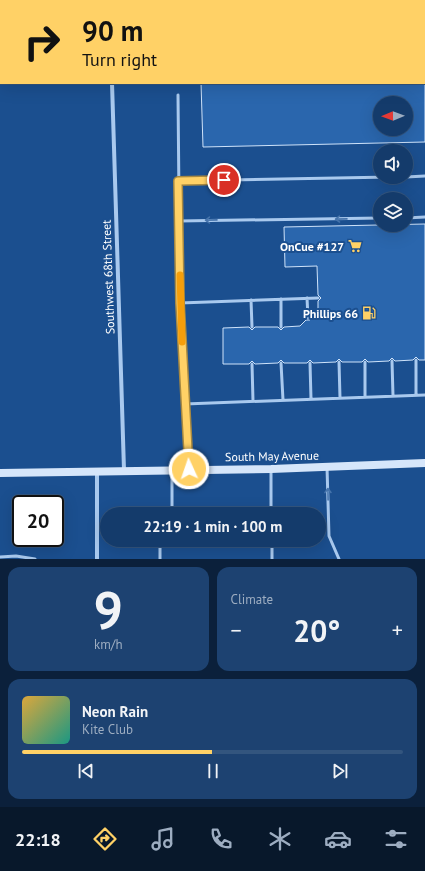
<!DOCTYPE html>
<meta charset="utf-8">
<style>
:root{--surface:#143b6b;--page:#1d4271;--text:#f1f3f6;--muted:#9dadc1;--line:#33557e;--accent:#ffd166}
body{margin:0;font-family:"PT Sans",sans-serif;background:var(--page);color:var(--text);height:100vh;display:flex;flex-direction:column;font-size:15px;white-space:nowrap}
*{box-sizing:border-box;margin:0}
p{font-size:13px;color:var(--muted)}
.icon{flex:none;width:22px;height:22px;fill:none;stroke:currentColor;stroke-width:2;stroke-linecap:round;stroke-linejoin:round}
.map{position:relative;height:559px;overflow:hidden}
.details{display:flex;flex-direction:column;gap:8px;padding:8px;background:#0b203b;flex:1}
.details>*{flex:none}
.banner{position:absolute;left:0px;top:0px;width:425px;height:84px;box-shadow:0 4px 16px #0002,0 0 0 1px var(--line);background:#ffd166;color:#111;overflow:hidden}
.needle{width:26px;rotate:269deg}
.tools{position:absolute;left:373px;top:96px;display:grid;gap:8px}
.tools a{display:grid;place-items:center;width:40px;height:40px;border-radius:50%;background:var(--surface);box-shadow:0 4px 16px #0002,0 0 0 1px var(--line);font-size:20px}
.speed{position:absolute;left:12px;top:495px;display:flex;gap:8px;font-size:20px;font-weight:700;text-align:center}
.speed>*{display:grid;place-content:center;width:52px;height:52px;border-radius:50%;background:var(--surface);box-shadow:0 4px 16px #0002,0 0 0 1px var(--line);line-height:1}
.speed .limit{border:2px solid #111;border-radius:6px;background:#fff;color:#111}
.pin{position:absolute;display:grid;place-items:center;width:34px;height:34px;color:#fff;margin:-17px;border:2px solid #fff;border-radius:50%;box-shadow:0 1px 4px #0007}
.me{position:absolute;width:44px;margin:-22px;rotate:357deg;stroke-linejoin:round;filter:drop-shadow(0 0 3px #0008)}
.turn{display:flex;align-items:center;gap:14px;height:84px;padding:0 16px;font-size:18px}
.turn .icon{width:52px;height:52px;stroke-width:2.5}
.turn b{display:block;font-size:28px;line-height:34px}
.big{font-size:30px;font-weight:600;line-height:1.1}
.details .widget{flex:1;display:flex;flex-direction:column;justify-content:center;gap:6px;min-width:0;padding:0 14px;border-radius:12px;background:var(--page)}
.details .dial{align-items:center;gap:0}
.dial b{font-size:52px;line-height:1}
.song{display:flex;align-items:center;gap:12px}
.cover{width:48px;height:48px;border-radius:6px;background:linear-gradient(135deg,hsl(40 70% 55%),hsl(170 70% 35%))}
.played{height:4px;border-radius:2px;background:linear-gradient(90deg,var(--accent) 50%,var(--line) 50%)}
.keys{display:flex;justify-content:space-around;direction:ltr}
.heat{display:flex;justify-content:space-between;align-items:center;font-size:22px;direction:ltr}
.details .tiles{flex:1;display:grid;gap:8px;grid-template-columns:1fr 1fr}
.widget:last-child{grid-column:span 2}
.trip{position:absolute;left:100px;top:507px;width:226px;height:40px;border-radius:20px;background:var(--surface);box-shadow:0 4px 16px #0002,0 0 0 1px var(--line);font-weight:600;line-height:40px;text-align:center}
.menu{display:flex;height:64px;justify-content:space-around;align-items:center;background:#08182b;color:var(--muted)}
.menu .icon{width:28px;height:28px}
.menu .active{color:var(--accent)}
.menu b{font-size:18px;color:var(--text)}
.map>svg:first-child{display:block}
.building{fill:#2a66ad;stroke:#cfe3fa;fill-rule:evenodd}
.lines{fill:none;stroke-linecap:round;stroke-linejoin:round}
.lane{stroke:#a9c9ee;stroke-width:3}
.street{stroke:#a9c9ee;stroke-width:4}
.secondary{stroke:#d6e6fa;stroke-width:8}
.oneway{stroke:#4674ac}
.route-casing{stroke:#a68842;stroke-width:10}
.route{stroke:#ffd166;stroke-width:7}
.slow{stroke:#f59e0b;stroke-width:7}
.labels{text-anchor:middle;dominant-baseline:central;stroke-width:4;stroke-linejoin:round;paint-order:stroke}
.poi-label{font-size:12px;font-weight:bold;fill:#fff;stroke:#1b4f8f;text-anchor:end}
.street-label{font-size:12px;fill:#fff;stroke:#1b4f8f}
</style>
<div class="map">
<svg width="425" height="559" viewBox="0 0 425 559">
<rect width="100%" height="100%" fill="#1b4f8f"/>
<!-- building -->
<path class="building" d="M201,83H425V142L203,147ZM380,103H406V129H380Z
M425,224V360H419L416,357L413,360L395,361L392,358L389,361L368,362L365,359L362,362H342L339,359L336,362L313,363L310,360L307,363H284L281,360L278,363L255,364L252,361L249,364H223V328L249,327L252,330L255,327H278L281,330L284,327L300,326L306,320H310L311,315L318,308V301L321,298L318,295L317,266L285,267L284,227Z"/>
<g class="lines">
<!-- lane -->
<path class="lane" d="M178,95L180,303L189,469
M406,177L425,176
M178,181L391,177
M406,218L425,217
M179,221L380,218
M307,298L308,318
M281,299V327
M251,300L252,327
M180,303L318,298
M416,360V395
M392,361L393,396
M339,362L340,398
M365,362V397
M281,363L283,400
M310,363L311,399
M252,364L253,401
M185,404L425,395
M327,467L329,536L339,559
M172,471V514
M271,471V514
M272,540V559
M160,544L233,542
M0,557L16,556L35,559
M160,559V544L162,540"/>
<!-- street -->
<path class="street" d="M110,0V1
M112,83L124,470
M97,471V559"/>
<!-- secondary -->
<path class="secondary" d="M0,473L271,469L425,463"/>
</g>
<!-- one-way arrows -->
<defs><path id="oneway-shaft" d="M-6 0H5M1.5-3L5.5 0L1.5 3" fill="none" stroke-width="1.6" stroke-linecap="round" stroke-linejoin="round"/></defs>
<g class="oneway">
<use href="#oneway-shaft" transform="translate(341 219) rotate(179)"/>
<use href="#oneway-shaft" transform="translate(211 220) rotate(179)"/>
<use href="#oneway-shaft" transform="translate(328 494) rotate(-91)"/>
</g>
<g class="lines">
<!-- route casing -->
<g class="route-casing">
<path id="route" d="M189,469L180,303L178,181L224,180"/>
</g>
<!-- route -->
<use href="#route" class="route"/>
<!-- slow -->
<path class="slow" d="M180,275L182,342"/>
</g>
<!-- icons -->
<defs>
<g id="supermarket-bare" transform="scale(1.08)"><path d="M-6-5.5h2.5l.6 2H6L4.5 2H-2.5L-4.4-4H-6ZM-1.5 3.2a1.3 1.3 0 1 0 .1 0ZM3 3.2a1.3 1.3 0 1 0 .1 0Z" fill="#ffd166" stroke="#1b4f8f" stroke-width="2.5" paint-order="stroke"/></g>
<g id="fuel-bare" transform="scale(1.08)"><path d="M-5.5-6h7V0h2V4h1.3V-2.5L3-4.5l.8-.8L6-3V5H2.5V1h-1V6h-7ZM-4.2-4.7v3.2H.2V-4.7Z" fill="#ffd166" stroke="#1b4f8f" stroke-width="2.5" paint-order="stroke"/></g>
</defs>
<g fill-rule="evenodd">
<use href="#supermarket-bare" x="355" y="246"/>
<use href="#fuel-bare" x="369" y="313"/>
</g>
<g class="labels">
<!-- poi labels -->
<g class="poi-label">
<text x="344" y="246">OnCue #127</text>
<text x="358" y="313">Phillips 66</text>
</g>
<!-- street labels -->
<g class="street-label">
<text transform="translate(108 277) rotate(-92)">Southwest 68th Street</text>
<text transform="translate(272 456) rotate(-1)">South May Avenue</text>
</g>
</g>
</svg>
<div class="tools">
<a><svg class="needle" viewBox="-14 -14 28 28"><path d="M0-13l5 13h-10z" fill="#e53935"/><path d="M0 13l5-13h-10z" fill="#9dadc1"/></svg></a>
<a><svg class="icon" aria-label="sound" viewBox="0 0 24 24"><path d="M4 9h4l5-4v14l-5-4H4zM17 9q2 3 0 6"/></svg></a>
<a><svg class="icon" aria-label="layers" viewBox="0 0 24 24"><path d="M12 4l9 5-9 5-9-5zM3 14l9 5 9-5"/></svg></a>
</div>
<div class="speed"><div class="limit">20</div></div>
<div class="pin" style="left:224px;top:180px;background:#d93025"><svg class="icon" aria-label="arrive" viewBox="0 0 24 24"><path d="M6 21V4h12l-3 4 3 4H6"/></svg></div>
<svg class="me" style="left:189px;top:469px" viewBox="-20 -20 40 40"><circle r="17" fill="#ffd166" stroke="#fff" stroke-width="3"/><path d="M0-11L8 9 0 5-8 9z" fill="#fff"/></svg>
<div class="trip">22:19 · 1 min · 100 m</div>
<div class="banner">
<div class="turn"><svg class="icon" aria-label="right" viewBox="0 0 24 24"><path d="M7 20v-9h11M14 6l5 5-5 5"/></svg><div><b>90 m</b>Turn right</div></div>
</div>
</div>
<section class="details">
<div class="tiles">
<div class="widget dial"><b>9</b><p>km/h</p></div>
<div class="widget"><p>Climate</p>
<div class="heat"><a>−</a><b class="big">20°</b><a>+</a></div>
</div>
<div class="widget">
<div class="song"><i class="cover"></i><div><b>Neon Rain</b><p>Kite Club</p></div></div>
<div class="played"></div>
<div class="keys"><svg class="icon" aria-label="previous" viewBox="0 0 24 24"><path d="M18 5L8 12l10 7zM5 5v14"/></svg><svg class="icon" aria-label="pause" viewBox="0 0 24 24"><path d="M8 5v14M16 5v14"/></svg><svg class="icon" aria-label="next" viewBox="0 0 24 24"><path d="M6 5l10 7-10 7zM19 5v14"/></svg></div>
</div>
</div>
</section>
<nav class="menu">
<b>22:18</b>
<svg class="icon active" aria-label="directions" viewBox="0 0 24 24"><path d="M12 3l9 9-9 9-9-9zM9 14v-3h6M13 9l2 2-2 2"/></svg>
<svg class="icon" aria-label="music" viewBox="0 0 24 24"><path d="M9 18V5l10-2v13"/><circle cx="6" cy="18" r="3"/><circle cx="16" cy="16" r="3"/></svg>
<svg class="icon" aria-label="phone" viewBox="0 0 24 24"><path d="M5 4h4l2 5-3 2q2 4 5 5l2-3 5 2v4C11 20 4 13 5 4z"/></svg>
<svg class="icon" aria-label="climate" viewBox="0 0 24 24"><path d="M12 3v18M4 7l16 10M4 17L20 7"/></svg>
<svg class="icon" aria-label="car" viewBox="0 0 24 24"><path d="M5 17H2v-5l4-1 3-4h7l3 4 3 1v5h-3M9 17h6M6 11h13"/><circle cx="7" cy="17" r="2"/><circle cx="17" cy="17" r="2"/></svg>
<svg class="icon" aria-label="filters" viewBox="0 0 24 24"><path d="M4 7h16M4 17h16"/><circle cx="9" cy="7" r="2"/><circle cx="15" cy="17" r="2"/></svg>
</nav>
